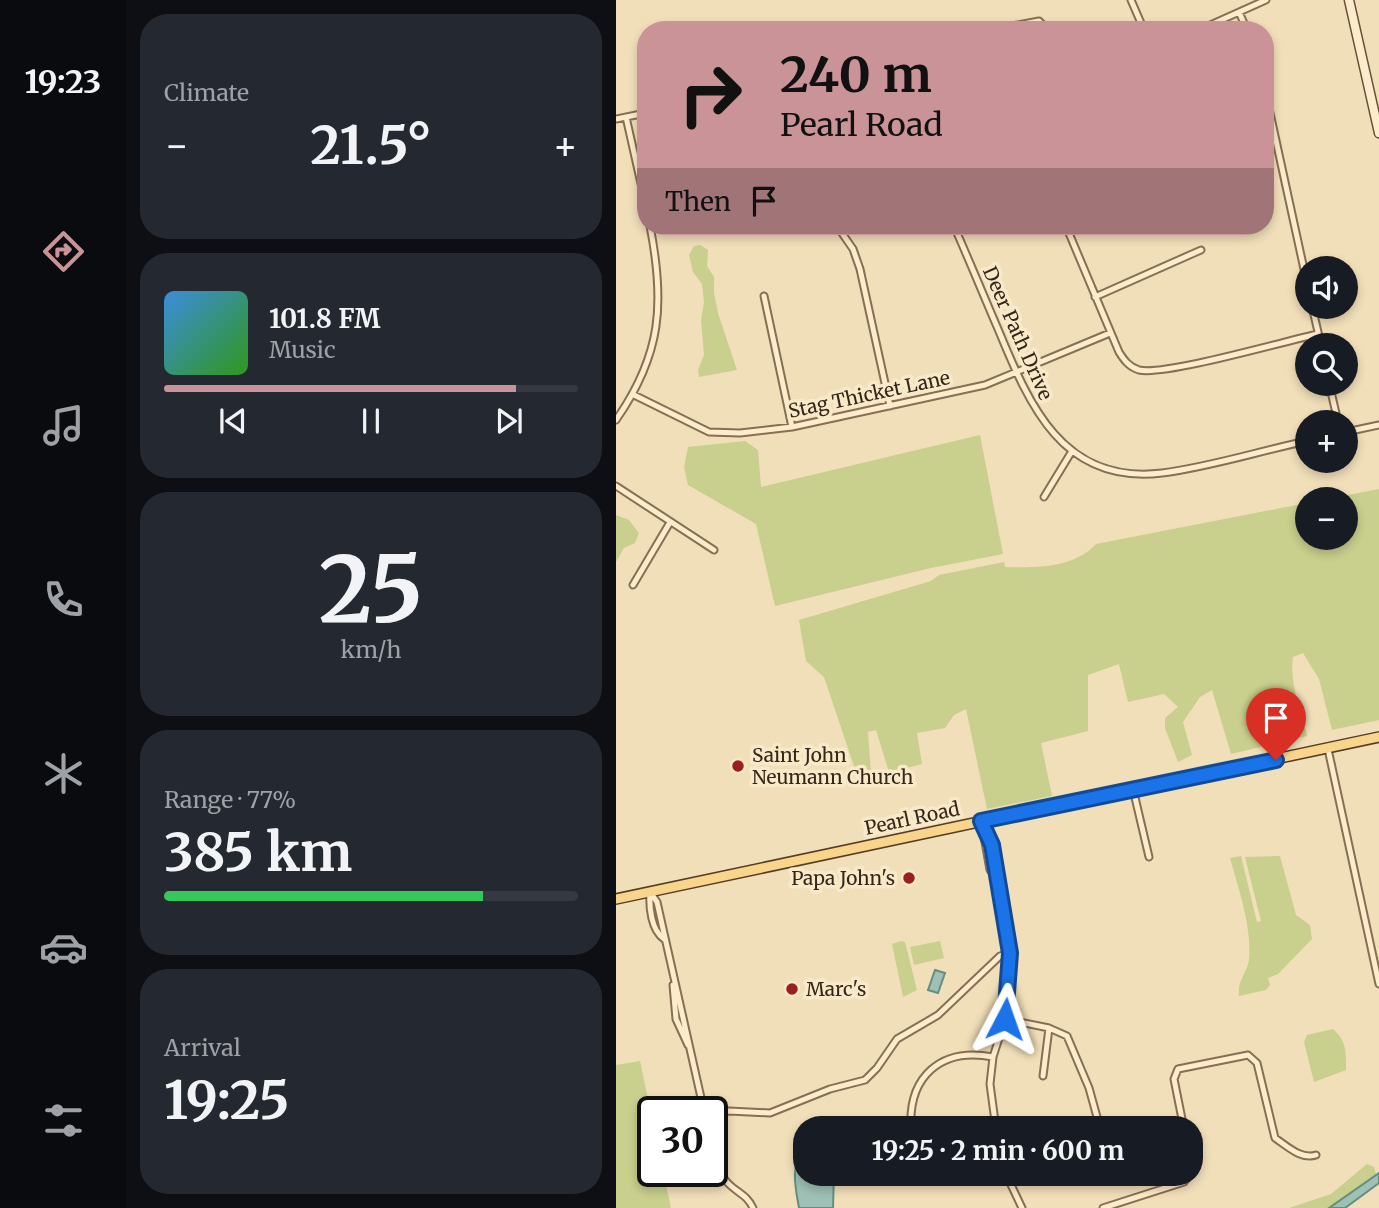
<!DOCTYPE html>
<meta charset="utf-8">
<style>
:root{--surface:#171b24;--page:#242831;--text:#f1f3f6;--muted:#9ea1a6;--line:#363941;--accent:#ca9397}
body{margin:0;font-family:Merriweather,serif;background:var(--page);color:var(--text);height:100vh;display:flex;flex-direction:column;font-size:26px;white-space:nowrap}
*{box-sizing:border-box;margin:0}
p{font-size:23px;color:var(--muted)}
.icon{flex:none;width:38px;height:38px;fill:none;stroke:currentColor;stroke-width:2;stroke-linecap:round;stroke-linejoin:round}
.map{position:relative;flex:1;overflow:hidden}
.details{display:flex;flex-direction:column;gap:14px;padding:14px;background:#0d0f14;width:490px}
.details>*{flex:none}
.top-card{position:absolute;left:21px;top:21px;width:637px;height:214px;border-radius:28px;box-shadow:0 4px 10px #0003;background:#ca9397;color:#111;overflow:hidden}
.fabs{position:absolute;left:679px;top:256px;display:grid;gap:14px}
.fabs a{display:grid;place-items:center;width:63px;height:63px;border-radius:50%;background:var(--surface);box-shadow:0 4px 10px #0003;font-size:35px}
.speed{position:absolute;left:21px;top:1096px;display:flex;gap:14px;font-size:35px;font-weight:700;text-align:center}
.speed>*{display:grid;place-content:center;width:91px;height:91px;border-radius:50%;background:var(--surface);box-shadow:0 4px 10px #0003;line-height:1}
.speed .limit{border:4px solid #111;border-radius:10px;background:#fff;color:#111}
.pin{position:absolute;display:grid;place-items:center;width:60px;height:60px;color:#fff;margin:-72px -30px;border-radius:50% 50% 50% 0;rotate:-45deg;box-shadow:0 0 7px #0007}
.pin .icon{rotate:45deg}
.me{position:absolute;width:77px;margin:-38px;rotate:4deg;stroke-linejoin:round;filter:drop-shadow(0 0 5px #0008)}
.turn{display:flex;align-items:center;gap:24px;height:147px;padding:0 28px;font-size:32px}
.turn .icon{width:91px;height:91px;stroke-width:2.5}
.turn b{display:block;font-size:49px;line-height:60px}
.then{display:flex;align-items:center;height:66px;padding:0 28px;background:#0003;gap:14px;font-size:26px}
.big{font-size:52px;font-weight:700;line-height:1.1}
.details .card{flex:1;display:flex;flex-direction:column;justify-content:center;gap:10px;min-width:0;padding:0 24px;border-radius:28px;background:var(--page)}
.details .dial{align-items:center;gap:0}
.dial b{font-size:91px;line-height:1}
.song{display:flex;align-items:center;gap:21px}
.cover{width:84px;height:84px;border-radius:10px;background:linear-gradient(135deg,hsl(210 70% 55%),hsl(110 70% 35%))}
.played{height:7px;border-radius:4px;background:linear-gradient(90deg,var(--accent) 85%,var(--line) 85%)}
.keys{display:flex;justify-content:space-around;direction:ltr}
.heat{display:flex;justify-content:space-between;align-items:center;font-size:38px;direction:ltr}
.charge{height:10px;border-radius:5px;background:linear-gradient(90deg,#34c759 77%,var(--line) 0)}
.trip{position:absolute;left:177px;top:1116px;width:410px;height:70px;border-radius:28px;background:var(--surface);box-shadow:0 4px 10px #0003;font-weight:700;line-height:70px;text-align:center}
main{display:flex;flex:1;min-height:0}
.menu{display:flex;flex-direction:column;width:126px;justify-content:space-around;align-items:center;background:#090b0e;color:var(--muted)}
.menu .icon{width:49px;height:49px}
.menu .current{color:var(--accent)}
.menu b{font-size:32px;color:var(--text)}
.map>svg:first-child{display:block}
.green{fill:#c9cf8c}
.water{fill:#9ec0b5;stroke:#658e83;stroke-width:2}
.lines{fill:none;stroke-linecap:round;stroke-linejoin:round}
.street-casing{stroke:#886e52;stroke-width:9}
.secondary-casing{stroke:#694f36;stroke-width:11}
.primary-casing{stroke:#553c28;stroke-width:12}
.street{stroke:#fceccc;stroke-width:5}
.secondary{stroke:#fceccc;stroke-width:8}
.primary{stroke:#f9d48b;stroke-width:9}
.route-casing{stroke:#114b97;stroke-width:18}
.route{stroke:#1a73e8;stroke-width:12}
.poi-dot{fill:#9b1e22;stroke:#f8e9c9;stroke-width:2.5}
.labels{text-anchor:middle;dominant-baseline:central;stroke-width:7;stroke-linejoin:round;paint-order:stroke}
.street-label{font-size:19px;fill:#352619;stroke:#f8e9c9}
.poi-label{font-size:19px;fill:#352619;stroke:#f8e9c9;text-anchor:start}
</style>
<main>
<nav class="menu">
<b>19:23</b>
<svg class="icon current" aria-label="directions" viewBox="0 0 24 24"><path d="M12 3l9 9-9 9-9-9zM9 14v-3h6M13 9l2 2-2 2"/></svg>
<svg class="icon" aria-label="music" viewBox="0 0 24 24"><path d="M9 18V5l10-2v13"/><circle cx="6" cy="18" r="3"/><circle cx="16" cy="16" r="3"/></svg>
<svg class="icon" aria-label="phone" viewBox="0 0 24 24"><path d="M5 4h4l2 5-3 2q2 4 5 5l2-3 5 2v4C11 20 4 13 5 4z"/></svg>
<svg class="icon" aria-label="climate" viewBox="0 0 24 24"><path d="M12 3v18M4 7l16 10M4 17L20 7"/></svg>
<svg class="icon" aria-label="car" viewBox="0 0 24 24"><path d="M5 17H2v-5l4-1 3-4h7l3 4 3 1v5h-3M9 17h6M6 11h13"/><circle cx="7" cy="17" r="2"/><circle cx="17" cy="17" r="2"/></svg>
<svg class="icon" aria-label="filters" viewBox="0 0 24 24"><path d="M4 7h16M4 17h16"/><circle cx="9" cy="7" r="2"/><circle cx="15" cy="17" r="2"/></svg>
</nav>
<section class="details">
<div class="card"><p>Climate</p>
<div class="heat"><a>−</a><b class="big">21.5°</b><a>+</a></div>
</div>
<div class="card">
<div class="song"><i class="cover"></i><div><b>101.8 FM</b><p>Music</p></div></div>
<div class="played"></div>
<div class="keys"><svg class="icon" aria-label="previous" viewBox="0 0 24 24"><path d="M18 5L8 12l10 7zM5 5v14"/></svg><svg class="icon" aria-label="pause" viewBox="0 0 24 24"><path d="M8 5v14M16 5v14"/></svg><svg class="icon" aria-label="next" viewBox="0 0 24 24"><path d="M6 5l10 7-10 7zM19 5v14"/></svg></div>
</div>
<div class="card dial"><b>25</b><p>km/h</p></div>
<div class="card"><p>Range · 77%</p><b class="big">385 km</b><div class="charge"></div></div>
<div class="card"><p>Arrival</p><b class="big">19:25</b></div>
</section>
<div class="map">
<svg width="763" height="1208" viewBox="0 0 763 1208">
<rect width="100%" height="100%" fill="#f1dfb9"/>
<!-- green -->
<path class="green" d="M84,245L92,250L91,266L98,277V293L102,313L121,370L83,377L82,370L88,355L85,321L88,302L86,284L77,272L73,255L78,246Z
M364,435L387,554L315,568L159,606L140,524L72,485L68,467L72,447L129,441L142,450L145,487Z
M763,489V720L716,730L703,679L687,653L677,657C673,683 685,710 691,736L615,754L596,690L584,697L567,722L576,755L562,762L549,728V718L562,707L548,694L512,702L503,664L472,675V731L425,743L436,796L371,809L350,709L338,715L329,728L301,733L306,764L279,771L272,769L260,730L252,732L255,774L247,779L242,778L208,677L190,661L183,620L315,581L323,575L388,562L389,567C420,568 458,568 480,544L691,503V537H730V499H711Z
M0,515L13,520L23,533L19,543L8,548L0,562Z
M625,856L641,922L645,921L629,857L664,856L680,915L694,925L696,939L662,974L652,978L654,985L650,990L623,996C621,980 631,974 633,960C636,926 623,891 614,858Z
M285,941L289,942L301,990L287,997L276,944Z
M324,941L328,958L298,965L294,947Z
M717,1029C731,1041 730,1053 730,1070L698,1082L688,1042L691,1035Z
M24,1061L37,1123V1171H47L55,1208H0V1065Z
M751,1164L758,1167L760,1174L713,1208H673L715,1194Z"/>
<!-- water -->
<path class="water" d="M319,970L329,973L322,993L312,990Z
M189,1152V1174H218L217,1208H183C180,1190 173,1163 189,1152Z
M763,1173V1183L729,1208H713Z"/>
<g class="lines">
<!-- street casing -->
<g class="street-casing">
<path id="street" d="M515,0L528,30
M623,12L631,30
M374,30L423,21L432,30
M583,30L650,0
M649,90L691,283
M10,117L30,206
M0,119L30,113
M221,226L237,249L244,269L274,406
M338,226C353,260 367,294 382,329C413,404 446,485 546,473C594,467 643,451 691,441
M450,226L503,352C508,360 513,367 523,370C549,376 669,341 702,334
M148,296L176,427
M479,297L585,250
M696,306L705,345
M713,383L722,422
M18,395L93,432L124,433L176,427L369,385L494,333
M0,420C46,354 49,303 34,226
M730,432L763,425
M0,486L98,550
M428,497L456,451
M17,585L53,524
M712,749L763,984
M517,789L533,857
M365,821L376,845L394,953L389,1019L377,1057L374,1084L380,1129
M366,825L374,870L379,874
M34,892L41,902L88,1111
M34,892C33,907 35,930 48,939
M57,985L60,1019L72,1045
M389,1019L433,1028L451,1036L473,1088L481,1117L474,1129
M427,1076L433,1028
M96,1114L113,1111L154,1113L214,1089L249,1080L261,1068L281,1039L322,1015L384,956L394,953
M295,1129C292,1076 325,1047 377,1057
M568,1129L558,1079L562,1069L632,1055L641,1063L659,1138C671,1146 685,1160 700,1155
M96,1144C99,1156 101,1171 110,1181C119,1192 131,1194 137,1208
M574,1154V1174
M390,1174L406,1208
M487,1208L568,1182L574,1174"/>
</g>
<!-- secondary casing -->
<g class="secondary-casing">
<path id="secondary" d="M733,0L763,133"/>
</g>
<!-- primary casing -->
<g class="primary-casing">
<path id="primary" d="M0,899L763,737"/>
</g>
<!-- street -->
<use href="#street" class="street"/>
<!-- secondary -->
<use href="#secondary" class="secondary"/>
<!-- primary -->
<use href="#primary" class="primary"/>
</g>
<g class="lines">
<!-- route casing -->
<g class="route-casing">
<path id="route" d="M389,1019L394,953L376,845L365,821L660,760"/>
</g>
<!-- route -->
<use href="#route" class="route"/>
</g>
<!-- markers -->
<g class="poi-dot">
<circle cx="122" cy="766" r="7"/>
<circle cx="293" cy="878" r="7"/>
<circle cx="176" cy="989" r="7"/>
</g>
<g class="labels">
<!-- street labels -->
<g class="street-label">
<text transform="translate(402 333) rotate(66)">Deer Path Drive</text>
<text transform="translate(253 394) rotate(-12)">Stag Thicket Lane</text>
<text transform="translate(296 818) rotate(-12)">Pearl Road</text>
</g>
<!-- poi labels -->
<g class="poi-label">
<text x="136" y="755">Saint John<tspan x="136" dy="22">Neumann Church</tspan></text>
<text x="279" y="878" text-anchor="end">Papa John's</text>
<text x="190" y="989">Marc's</text>
</g>
</g>
</svg>
<div class="fabs">
<a><svg class="icon" aria-label="sound" viewBox="0 0 24 24"><path d="M4 9h4l5-4v14l-5-4H4zM17 9q2 3 0 6"/></svg></a>
<a><svg class="icon" aria-label="search" viewBox="0 0 24 24"><circle cx="10" cy="10" r="6"/><path d="M15 15l6 6"/></svg></a>
<a>+</a>
<a>−</a>
</div>
<div class="speed"><div class="limit">30</div></div>
<div class="pin" style="left:660px;top:760px;background:#d93025"><svg class="icon" aria-label="arrive" viewBox="0 0 24 24"><path d="M6 21V4h12l-3 4 3 4H6"/></svg></div>
<svg class="me" style="left:389px;top:1019px" viewBox="-20 -20 40 40"><path d="M0-17L14 15 0 8-14 15z" fill="#1a73e8" stroke="#fff" stroke-width="4"/></svg>
<div class="trip">19:25 · 2 min · 600 m</div>
<div class="top-card">
<div class="turn"><svg class="icon" aria-label="right" viewBox="0 0 24 24"><path d="M7 20v-9h11M14 6l5 5-5 5"/></svg><div><b>240 m</b>Pearl Road</div></div>
<div class="then">Then<svg class="icon" aria-label="arrive" viewBox="0 0 24 24"><path d="M6 21V4h12l-3 4 3 4H6"/></svg></div>
</div>
</div>
</main>
